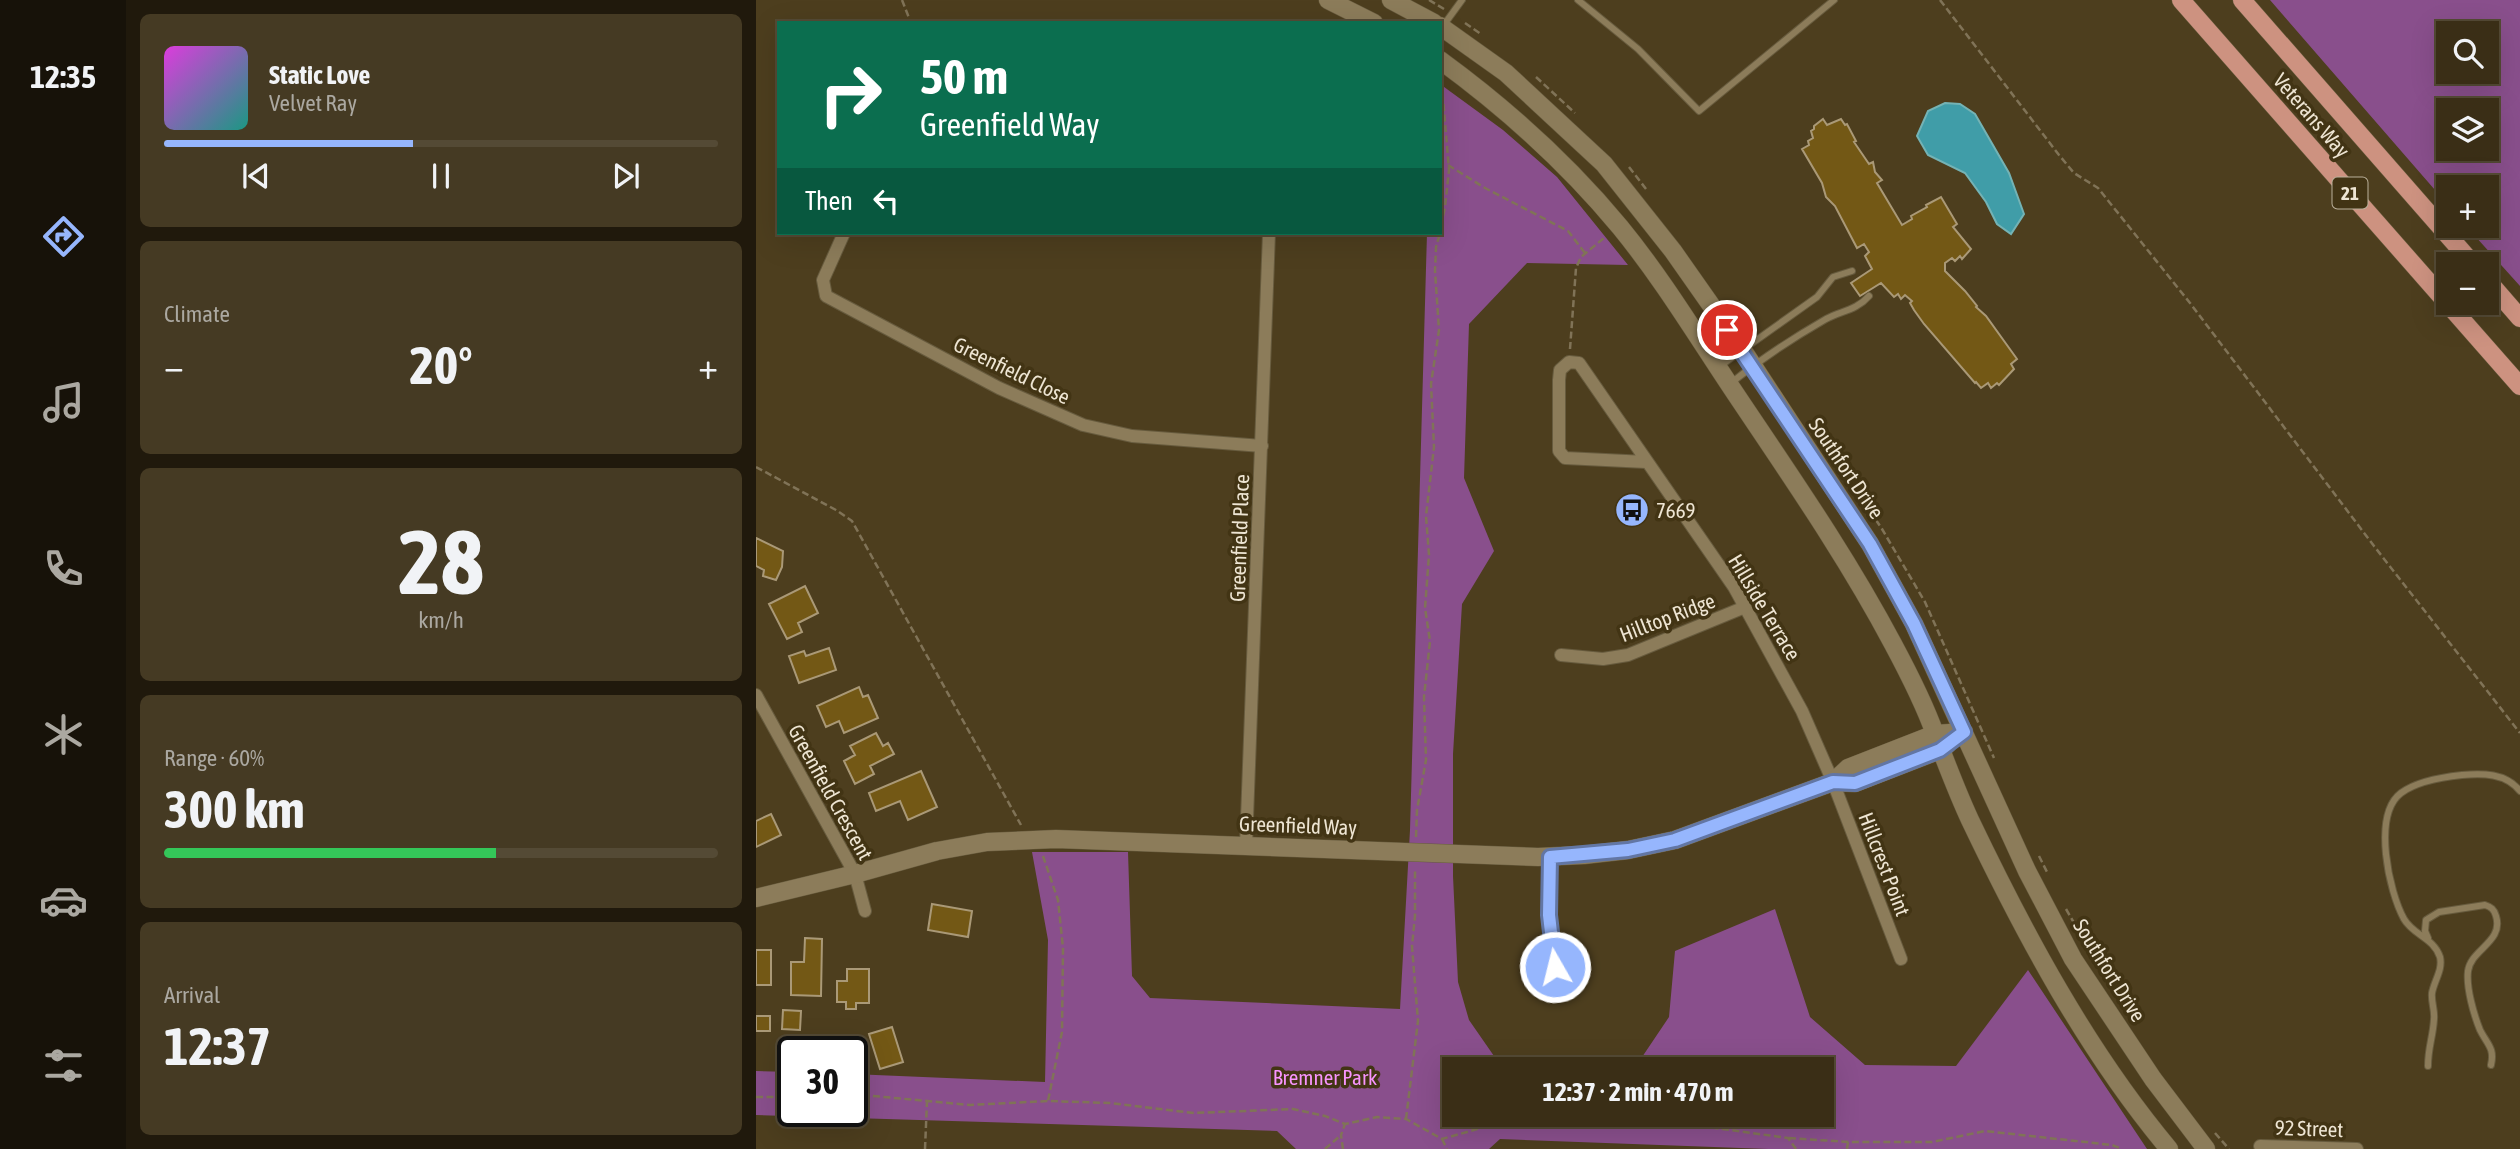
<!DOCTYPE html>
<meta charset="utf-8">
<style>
:root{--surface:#3a2e16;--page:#453a23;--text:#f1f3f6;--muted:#aba8a1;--line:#544a35;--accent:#96b6fd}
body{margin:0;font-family:"Asap Condensed",sans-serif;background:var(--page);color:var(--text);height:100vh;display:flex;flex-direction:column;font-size:26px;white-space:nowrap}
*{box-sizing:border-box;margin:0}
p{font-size:23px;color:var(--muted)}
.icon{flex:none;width:38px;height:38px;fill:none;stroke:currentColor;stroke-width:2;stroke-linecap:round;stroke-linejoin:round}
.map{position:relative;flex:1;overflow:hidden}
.panel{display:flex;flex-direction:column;gap:14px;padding:14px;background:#20190c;width:630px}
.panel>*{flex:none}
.banner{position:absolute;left:21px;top:21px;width:665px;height:214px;border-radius:0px;box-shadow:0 7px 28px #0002,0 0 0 2px var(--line);background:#0b6e4f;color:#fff;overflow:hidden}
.fabs{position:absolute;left:1680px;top:21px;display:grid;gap:14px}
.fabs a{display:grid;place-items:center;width:63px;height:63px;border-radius:0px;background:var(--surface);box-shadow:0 7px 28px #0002,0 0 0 2px var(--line);font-size:35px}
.speed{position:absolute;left:21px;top:1036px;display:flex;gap:14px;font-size:35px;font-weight:700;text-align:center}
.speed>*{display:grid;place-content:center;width:91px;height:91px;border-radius:50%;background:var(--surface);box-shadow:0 7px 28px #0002,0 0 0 2px var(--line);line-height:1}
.speed .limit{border:4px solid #111;border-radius:10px;background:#fff;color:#111}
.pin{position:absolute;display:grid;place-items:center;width:60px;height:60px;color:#fff;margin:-30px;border:4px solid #fff;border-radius:50%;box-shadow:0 2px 7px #0007}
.me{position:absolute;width:77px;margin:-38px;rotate:352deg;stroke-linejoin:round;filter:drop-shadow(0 0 5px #0008)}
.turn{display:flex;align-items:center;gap:24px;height:147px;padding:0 28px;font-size:32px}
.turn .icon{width:91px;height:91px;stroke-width:2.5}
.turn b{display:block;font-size:49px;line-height:60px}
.then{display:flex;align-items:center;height:66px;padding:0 28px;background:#0003;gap:14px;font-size:26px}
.big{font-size:52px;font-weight:700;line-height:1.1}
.panel .tile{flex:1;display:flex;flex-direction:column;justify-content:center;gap:10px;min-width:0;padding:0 24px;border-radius:10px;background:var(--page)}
.panel .dial{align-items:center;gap:0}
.dial b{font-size:91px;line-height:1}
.song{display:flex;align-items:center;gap:21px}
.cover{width:84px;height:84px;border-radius:10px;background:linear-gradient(135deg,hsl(300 70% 55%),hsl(170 70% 35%))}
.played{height:7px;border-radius:4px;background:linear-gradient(90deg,var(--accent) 45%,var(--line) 45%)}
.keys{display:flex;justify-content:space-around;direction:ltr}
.heat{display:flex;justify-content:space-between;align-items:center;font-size:38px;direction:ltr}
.charge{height:10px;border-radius:5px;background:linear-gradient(90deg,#34c759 60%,var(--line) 0)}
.trip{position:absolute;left:686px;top:1057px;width:392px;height:70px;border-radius:0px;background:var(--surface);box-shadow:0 7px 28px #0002,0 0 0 2px var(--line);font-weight:700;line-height:70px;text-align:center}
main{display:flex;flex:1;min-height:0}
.tab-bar{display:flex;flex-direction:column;width:126px;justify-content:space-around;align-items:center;background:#171209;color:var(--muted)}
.tab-bar .icon{width:49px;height:49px}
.tab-bar .current{color:var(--accent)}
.tab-bar b{font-size:32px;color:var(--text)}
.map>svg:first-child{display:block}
.green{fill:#894f8c;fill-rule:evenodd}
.water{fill:#409da8;stroke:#74b3b5;stroke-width:2}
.building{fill:#735815;stroke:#a97;stroke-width:2}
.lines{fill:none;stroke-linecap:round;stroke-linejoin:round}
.lane-casing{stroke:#675b3e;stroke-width:8}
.street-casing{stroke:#675b3e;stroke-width:14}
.secondary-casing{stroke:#675b3e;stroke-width:19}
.primary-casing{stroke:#675b3e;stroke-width:19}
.path{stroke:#807357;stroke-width:2.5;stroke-dasharray:7 3.5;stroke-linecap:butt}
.lane{stroke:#8c7c5a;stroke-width:6}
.street{stroke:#8c7c5a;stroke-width:12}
.secondary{stroke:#8c7c5a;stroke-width:18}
.primary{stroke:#cd9280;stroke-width:18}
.route-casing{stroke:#6276a4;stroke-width:18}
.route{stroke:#96b6fd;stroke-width:12}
.labels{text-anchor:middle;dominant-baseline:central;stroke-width:7;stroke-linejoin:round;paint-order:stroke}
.shield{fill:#423414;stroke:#bab09a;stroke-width:2}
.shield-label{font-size:19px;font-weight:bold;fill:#eee5d3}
.street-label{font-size:21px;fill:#eee5d3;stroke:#423414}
.poi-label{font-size:21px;fill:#eee5d3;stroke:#423414;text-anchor:start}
.park-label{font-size:21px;fill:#f894fd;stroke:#423414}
</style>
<main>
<nav class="tab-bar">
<b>12:35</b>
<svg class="icon current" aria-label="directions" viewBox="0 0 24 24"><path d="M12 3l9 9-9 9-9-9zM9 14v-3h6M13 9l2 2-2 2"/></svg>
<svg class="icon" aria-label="music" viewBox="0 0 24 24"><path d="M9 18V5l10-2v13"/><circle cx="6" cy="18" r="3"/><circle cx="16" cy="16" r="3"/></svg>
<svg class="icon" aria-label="phone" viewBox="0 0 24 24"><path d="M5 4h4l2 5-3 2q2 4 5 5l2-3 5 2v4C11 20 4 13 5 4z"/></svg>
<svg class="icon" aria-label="climate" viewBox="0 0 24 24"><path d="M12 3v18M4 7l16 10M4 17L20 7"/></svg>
<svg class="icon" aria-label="car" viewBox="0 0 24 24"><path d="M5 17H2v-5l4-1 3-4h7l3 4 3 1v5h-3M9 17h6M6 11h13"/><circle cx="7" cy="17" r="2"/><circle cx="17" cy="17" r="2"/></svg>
<svg class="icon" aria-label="filters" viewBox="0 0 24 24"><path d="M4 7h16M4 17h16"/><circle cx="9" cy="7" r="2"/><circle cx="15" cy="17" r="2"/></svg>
</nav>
<section class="panel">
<div class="tile">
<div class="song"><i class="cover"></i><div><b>Static Love</b><p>Velvet Ray</p></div></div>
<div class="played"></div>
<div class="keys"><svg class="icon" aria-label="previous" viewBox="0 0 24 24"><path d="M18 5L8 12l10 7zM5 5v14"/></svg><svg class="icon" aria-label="pause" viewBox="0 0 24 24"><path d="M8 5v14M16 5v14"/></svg><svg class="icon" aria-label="next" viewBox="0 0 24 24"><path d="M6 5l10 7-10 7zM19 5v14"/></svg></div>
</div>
<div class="tile"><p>Climate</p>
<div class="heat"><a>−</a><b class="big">20°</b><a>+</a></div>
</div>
<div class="tile dial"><b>28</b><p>km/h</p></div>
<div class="tile"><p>Range · 60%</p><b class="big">300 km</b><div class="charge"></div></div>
<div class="tile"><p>Arrival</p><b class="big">12:37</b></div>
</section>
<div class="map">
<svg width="1764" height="1149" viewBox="0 0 1764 1149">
<rect width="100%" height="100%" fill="#4d3e1e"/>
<!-- green -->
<path class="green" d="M1514,0H1764V286L1710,226H1731V187H1692V205ZM1692,33H1731V72H1692ZM1692,110H1731V149H1692Z
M684,84L747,130L801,177L872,265L771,263L713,324L708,478L738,551L706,604L697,754V876L702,982L713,1020L747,1069H698V1115H1066V1069H878L913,1017L919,951L1019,909L1054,1017L1109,1065L1200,1066L1272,970L1391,1149H1012L744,1139L733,1149H540L521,1131L0,1115V1071L37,1072V1111H96V1074L289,1082L292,940L276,852H372L376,976L394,998L644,1009L654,830L671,233H684Z"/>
<!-- water -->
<path class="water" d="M1189,103L1204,104L1219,114L1253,173L1268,214L1255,234L1241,224L1230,202L1209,173L1172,155L1161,136L1172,111Z"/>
<!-- building -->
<path class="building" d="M1067,119L1071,125L1085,119L1089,125L1091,124L1100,141L1098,142L1113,164L1117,162L1119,172L1126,180L1121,183L1146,225L1156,219L1155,216L1171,207L1170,205L1185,197L1201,224L1197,227L1215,249L1206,259L1204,256L1199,261L1196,258L1189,263V271L1209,291L1221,306L1220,307L1230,316L1261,359L1255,364L1258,369L1243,385L1241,383L1235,388L1232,383L1225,388L1220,382L1219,383L1168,324L1158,310L1154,303L1156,301L1149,295L1145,299L1142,294L1138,297L1125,283L1104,296L1095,283L1116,269L1109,256L1113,252L1108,244L1101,248L1079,206L1070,197L1066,183L1046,149L1053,145L1052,141L1057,138L1055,131L1058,129V126Z
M0,538L27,551L26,567L20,580L7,576L8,570L0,566Z
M49,586L62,613L42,623L46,632L31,639L13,604Z
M73,648L80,670L43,683L33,656L48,651L50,656Z
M103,687L107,697L112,695L122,718L88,733L83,721L70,727L61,706Z
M120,733L127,746L132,743L138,754L114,766L118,774L99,784L88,761L99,755L94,746Z
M165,771L181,807L152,820L144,801L120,811L113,793Z
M15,814L25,835L0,847V821Z
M176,904L216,911L212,937L172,930Z
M49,938L66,939L65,996L35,995V962H48Z
M0,950H15V985H0Z
M91,969H113V1003H100V1009H90V1002H81V981H91Z
M27,1010L45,1011L44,1030L26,1029Z
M0,1016H14V1031H0Z
M136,1027L147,1062L124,1069L113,1034Z"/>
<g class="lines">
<!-- lane casing -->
<g class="lane-casing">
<path id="lane" d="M822,0L882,49L943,111L1078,0
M687,26L706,0
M964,366L1061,297L1077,277L1096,271
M975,383C1005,359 1037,338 1070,319C1085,311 1101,310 1113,296
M1672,938L1669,931L1670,920L1683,912L1729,905C1735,907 1738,909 1740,916C1748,942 1715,949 1712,971C1710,988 1718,1015 1724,1030C1731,1044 1739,1048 1735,1065
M1672,1066C1672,1047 1677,1037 1678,1019C1679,1010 1675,1002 1676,993C1678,981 1687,970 1684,957C1678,938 1657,935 1648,919C1633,892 1616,815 1645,793C1661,781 1687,777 1706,775C1726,773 1750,773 1764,791"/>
</g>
<!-- street casing -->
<g class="street-casing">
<path id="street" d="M88,233L67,280L70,296L243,388L327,425L376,436L506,446
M890,462L809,458L803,451V380L804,370L813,362L823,363L978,587L1018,660L1046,711L1077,782L1145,959
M805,655L847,659L872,655L989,607
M0,695L99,874L109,911
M490,845L513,233
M794,857L793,915L799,967
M1504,1146L1601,1149"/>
</g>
<!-- secondary casing -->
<g class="secondary-casing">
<path id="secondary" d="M572,0L618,23
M635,0L678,23
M684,26L750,73L848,164L917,251L990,355L1114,544L1158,624L1271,871L1317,959L1397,1079L1450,1149
M684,60C751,109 811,163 864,227C909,282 945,343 985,402C1038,481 1092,559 1137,644C1152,672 1168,703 1179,734C1190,763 1201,792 1214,820C1269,935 1331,1051 1413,1149
M1077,782L1099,783L1184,750L1191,745
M0,898L99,874L181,851L231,842L300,839L782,857L828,855L872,850L919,840L1077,782L1092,768L1179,734L1208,732"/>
</g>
<!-- primary casing -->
<g class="primary-casing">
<path id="primary" d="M1425,0L1764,386
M1486,0L1717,264
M1731,280L1764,318"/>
</g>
<!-- path -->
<path class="path" d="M146,0L155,23
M673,0L688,9
M1184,0L1303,155L1318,173L1342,188L1434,303L1618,546L1764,733
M709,23L725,34
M780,77L819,113
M684,84L686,86L693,170L689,207L684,231
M692,165L729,188L812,231L829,253
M873,167L890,189
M814,349L820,268L825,257L848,238
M1073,450L1126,529L1169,602L1238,758
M0,467L80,510L96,521L265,825
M660,837L661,810L670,760L668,697L674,641L669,608L673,555L670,516L678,447L675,384L683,330L679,271L680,247L684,233
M287,856L302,900L307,948L306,1032L292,1101
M1283,856L1291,872
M1310,909L1347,973
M96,1094L214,1105L292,1101L354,1103L438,1113L537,1109L569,1116L589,1124L621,1117L650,1119L686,1139L743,1123L945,1126L1032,1138L1040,1149
M0,1097H37
M650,1119L662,1021L656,946L659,916V868
M1459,1133L1473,1149
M1033,1138L1092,1142H1176L1229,1131L1356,1145L1366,1149
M686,1139L691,1149
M169,1149L171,1101
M569,1149L585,1135
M587,1149L585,1135L589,1124
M1091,1149L1092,1142"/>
<!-- lane -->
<use href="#lane" class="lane"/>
<!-- street -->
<use href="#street" class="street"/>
<!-- secondary -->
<use href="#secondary" class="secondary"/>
<!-- primary -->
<use href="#primary" class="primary"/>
</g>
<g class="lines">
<!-- route casing -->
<g class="route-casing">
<path id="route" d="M799,967L793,915L794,857L872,850L919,840L1077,782L1099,783L1184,750L1208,732L1158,624L1114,544L971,330"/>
</g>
<!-- route -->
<use href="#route" class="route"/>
</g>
<!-- icons -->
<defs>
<g id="bus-disc" transform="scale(1.75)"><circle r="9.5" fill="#96b6fd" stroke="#423414"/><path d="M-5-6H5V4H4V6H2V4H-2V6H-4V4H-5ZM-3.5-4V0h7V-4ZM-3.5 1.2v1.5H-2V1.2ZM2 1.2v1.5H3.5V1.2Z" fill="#111"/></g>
</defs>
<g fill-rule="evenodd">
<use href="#bus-disc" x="876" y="510"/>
</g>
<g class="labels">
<!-- shield labels -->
<rect class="shield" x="1576.5" y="177.5" width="35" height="31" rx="5"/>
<g class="shield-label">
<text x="1594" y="193">21</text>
</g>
<!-- street labels -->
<g class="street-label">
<text transform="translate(1556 115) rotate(49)">Veterans Way</text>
<text transform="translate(256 370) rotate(26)">Greenfield Close</text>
<text transform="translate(1091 468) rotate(56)">Southfort Drive</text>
<text transform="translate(483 538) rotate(-88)">Greenfield Place</text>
<text transform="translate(1009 607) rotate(59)">Hillside Terrace</text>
<text transform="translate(911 617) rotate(-21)">Hilltop Ridge</text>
<text transform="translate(75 792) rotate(61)">Greenfield Crescent</text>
<text transform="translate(542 825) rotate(2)">Greenfield Way</text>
<text transform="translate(1129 864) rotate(69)">Hillcrest Point</text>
<text transform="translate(1354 970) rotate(58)">Southfort Drive</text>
<text transform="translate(1553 1128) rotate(2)">92 Street</text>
</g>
<!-- poi labels -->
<g class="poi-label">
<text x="900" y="510">7669</text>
</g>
<!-- park labels -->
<g class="park-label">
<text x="569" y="1077">Bremner Park</text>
</g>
</g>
</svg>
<div class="fabs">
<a><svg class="icon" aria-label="search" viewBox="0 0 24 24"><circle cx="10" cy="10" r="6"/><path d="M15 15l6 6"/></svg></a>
<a><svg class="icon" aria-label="layers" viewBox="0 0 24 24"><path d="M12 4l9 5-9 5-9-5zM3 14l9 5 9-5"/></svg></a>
<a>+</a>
<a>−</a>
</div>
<div class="speed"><div class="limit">30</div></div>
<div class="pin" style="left:971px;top:330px;background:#d93025"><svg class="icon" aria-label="arrive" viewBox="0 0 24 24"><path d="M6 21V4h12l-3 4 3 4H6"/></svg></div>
<svg class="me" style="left:799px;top:967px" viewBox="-20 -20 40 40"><circle r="17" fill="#96b6fd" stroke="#fff" stroke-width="3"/><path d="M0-11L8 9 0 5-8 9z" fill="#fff"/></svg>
<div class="trip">12:37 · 2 min · 470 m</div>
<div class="banner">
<div class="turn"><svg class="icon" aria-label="right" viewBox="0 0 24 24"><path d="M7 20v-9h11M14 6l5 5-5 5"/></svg><div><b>50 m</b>Greenfield Way</div></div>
<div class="then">Then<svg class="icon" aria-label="left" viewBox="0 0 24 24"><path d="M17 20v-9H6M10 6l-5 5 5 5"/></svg></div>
</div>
</div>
</main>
